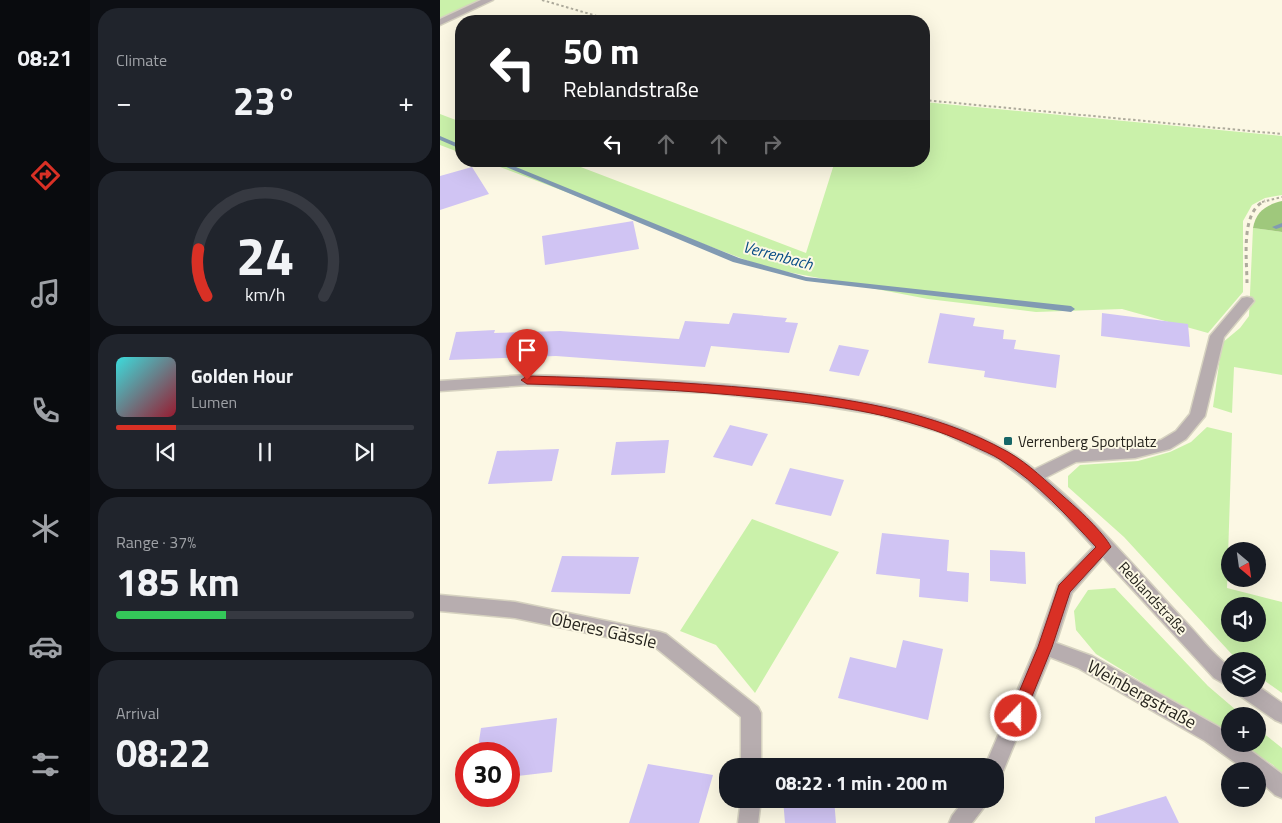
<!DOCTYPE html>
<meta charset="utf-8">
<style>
:root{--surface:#171b24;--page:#20242c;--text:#f1f3f6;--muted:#9ea1a6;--line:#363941;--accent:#d93025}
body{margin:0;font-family:"Titillium Web",sans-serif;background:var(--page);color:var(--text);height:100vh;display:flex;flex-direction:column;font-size:19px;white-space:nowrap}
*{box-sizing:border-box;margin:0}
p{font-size:16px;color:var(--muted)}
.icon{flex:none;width:28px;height:28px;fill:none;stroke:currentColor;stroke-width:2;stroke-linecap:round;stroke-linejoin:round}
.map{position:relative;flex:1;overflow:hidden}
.details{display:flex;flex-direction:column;gap:8px;padding:8px;background:#0d0f14;width:350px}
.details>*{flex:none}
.hud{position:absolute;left:15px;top:15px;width:475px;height:152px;border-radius:20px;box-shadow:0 5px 20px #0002;background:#202124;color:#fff;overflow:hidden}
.needle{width:32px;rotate:151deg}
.buttons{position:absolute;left:781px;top:542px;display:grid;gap:10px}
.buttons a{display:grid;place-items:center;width:45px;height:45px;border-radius:50%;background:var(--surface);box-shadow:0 5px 20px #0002;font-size:25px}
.speed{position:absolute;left:15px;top:742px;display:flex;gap:10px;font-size:25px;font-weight:700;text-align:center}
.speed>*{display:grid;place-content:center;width:65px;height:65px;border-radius:50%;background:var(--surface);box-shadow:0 5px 20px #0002;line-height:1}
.speed .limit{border:8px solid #d22;background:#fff;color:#111}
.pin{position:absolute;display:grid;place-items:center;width:42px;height:42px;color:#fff;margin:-51px -21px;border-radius:50% 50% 50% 0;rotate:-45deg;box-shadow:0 0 5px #0007}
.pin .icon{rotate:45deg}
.me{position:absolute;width:55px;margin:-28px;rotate:22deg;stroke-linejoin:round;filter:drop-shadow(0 0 4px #0008)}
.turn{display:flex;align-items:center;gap:18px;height:105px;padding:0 25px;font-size:22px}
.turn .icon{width:65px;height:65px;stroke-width:2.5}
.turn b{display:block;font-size:35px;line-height:42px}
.lanes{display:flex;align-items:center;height:48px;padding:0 25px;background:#0003;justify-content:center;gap:25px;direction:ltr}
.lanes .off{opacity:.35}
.big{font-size:38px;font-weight:700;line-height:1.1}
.details .tile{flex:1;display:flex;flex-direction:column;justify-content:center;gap:8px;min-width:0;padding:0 18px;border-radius:20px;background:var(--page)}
.details .dial{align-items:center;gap:0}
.dial svg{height:130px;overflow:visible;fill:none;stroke:var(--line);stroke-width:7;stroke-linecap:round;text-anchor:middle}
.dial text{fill:var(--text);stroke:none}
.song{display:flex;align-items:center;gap:15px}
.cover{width:60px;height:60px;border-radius:8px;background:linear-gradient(135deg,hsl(180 70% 55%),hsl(350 70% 35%))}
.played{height:5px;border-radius:2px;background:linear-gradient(90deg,var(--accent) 20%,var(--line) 20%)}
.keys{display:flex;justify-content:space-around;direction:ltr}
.heat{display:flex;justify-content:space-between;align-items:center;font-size:28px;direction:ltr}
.charge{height:8px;border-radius:4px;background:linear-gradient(90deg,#34c759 37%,var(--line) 0)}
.trip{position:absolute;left:279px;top:758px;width:285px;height:50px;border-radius:20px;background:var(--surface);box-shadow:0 5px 20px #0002;font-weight:700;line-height:50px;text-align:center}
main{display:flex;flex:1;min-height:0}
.tab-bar{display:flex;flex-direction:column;width:90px;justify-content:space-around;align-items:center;background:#090b0e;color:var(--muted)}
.tab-bar .icon{width:35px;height:35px}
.tab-bar .current{color:var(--accent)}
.tab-bar b{font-size:22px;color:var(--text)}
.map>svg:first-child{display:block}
.green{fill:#caf1aa;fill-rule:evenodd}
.forest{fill:#9fc87c}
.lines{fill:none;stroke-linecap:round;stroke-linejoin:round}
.stream{fill:#819ab2;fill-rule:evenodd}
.building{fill:#d0c4f3}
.minor-casing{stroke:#d6d2c0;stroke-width:3}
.tertiary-casing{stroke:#d6d2c0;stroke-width:3}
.path-far1{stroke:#aeab9c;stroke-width:2;stroke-dasharray:2.5 2.5;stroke-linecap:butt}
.path{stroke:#aeab9c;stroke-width:3;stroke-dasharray:4 4;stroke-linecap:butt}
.minor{fill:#b7adaf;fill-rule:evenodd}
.tertiary{fill:#b7adaf;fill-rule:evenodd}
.route{fill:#d93025;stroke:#8d1f18}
.poi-dot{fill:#176667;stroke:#fcf8e4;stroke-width:2}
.labels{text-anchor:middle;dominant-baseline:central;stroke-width:4;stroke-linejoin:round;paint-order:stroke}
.poi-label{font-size:15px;fill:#27251e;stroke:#fcf8e4;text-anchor:start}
.street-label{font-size:15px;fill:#27251e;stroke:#fcf8e4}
.water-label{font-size:16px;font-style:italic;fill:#084d86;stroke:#fcf8e4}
.near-street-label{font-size:18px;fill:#27251e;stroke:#fcf8e4}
</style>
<main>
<nav class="tab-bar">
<b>08:21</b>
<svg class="icon current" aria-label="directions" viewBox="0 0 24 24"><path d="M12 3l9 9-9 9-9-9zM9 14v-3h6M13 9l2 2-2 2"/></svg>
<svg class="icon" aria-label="music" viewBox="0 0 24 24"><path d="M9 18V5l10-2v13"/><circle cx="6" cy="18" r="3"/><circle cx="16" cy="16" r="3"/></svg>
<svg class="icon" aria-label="phone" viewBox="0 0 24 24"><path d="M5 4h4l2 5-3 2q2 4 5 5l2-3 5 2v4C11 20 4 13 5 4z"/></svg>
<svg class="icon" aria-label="climate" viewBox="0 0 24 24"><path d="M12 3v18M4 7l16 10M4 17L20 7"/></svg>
<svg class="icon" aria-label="car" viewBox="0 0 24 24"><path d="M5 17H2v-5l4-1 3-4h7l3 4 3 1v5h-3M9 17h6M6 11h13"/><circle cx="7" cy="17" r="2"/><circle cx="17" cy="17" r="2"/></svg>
<svg class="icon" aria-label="filters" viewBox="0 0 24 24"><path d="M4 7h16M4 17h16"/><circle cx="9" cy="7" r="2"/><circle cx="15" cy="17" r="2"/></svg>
</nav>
<section class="details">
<div class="tile"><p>Climate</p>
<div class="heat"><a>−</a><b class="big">23°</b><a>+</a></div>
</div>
<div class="tile dial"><svg viewBox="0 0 100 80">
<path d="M14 69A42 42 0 1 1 86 69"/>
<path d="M14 69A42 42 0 0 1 9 40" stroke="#d93025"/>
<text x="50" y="56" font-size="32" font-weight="700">24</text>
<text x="50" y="72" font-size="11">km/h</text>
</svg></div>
<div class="tile">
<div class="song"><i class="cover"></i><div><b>Golden Hour</b><p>Lumen</p></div></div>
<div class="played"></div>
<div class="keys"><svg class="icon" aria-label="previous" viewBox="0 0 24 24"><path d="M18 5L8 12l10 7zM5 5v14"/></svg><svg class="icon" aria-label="pause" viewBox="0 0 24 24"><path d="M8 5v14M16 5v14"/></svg><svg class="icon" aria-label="next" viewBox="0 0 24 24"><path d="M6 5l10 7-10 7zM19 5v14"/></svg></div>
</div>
<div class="tile"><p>Range · 37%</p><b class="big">185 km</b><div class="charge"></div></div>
<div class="tile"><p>Arrival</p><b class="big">08:22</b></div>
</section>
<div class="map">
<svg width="842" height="823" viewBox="0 0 842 823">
<rect width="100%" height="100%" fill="#fcf8e4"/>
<!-- green -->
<path class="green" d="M0,0H41L0,19Z
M484,102L842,136V195L825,198L812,205L803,221V292L768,333L682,309L596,312L488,299L327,268L44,161H125L366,253L395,161H484Z
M0,114L21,122V153L0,145Z
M813,228L842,232V375L794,367L792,413L773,407L782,343L800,328L809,316Z
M767,427L792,433L787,588L842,602V693L818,676V661H798L684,537L628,487V476L640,465L698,461L730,452L751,442ZM818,606V634H790V606Z
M312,519L399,552L315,693L276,645L240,631Z
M675,588L768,686L803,716H790V736L656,654L636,630L634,611L648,590Z
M818,729L842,748V775L833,765L801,744H818Z"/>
<!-- forest -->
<path class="forest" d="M842,201V232L813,228C816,211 826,205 842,201Z"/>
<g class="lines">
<!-- stream -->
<path class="stream" d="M0,136L21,145V149L0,140Z
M52,161H61L299,258L366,277L631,306L635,309L631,312L366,281L293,262Z
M842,223V227L836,229L832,227Z"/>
</g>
<!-- building -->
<path class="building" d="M32,167L49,194L0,210V176Z
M193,221L199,249L105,265L102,236Z
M293,313L347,318L345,322L358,323L349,353L271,346L265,367L116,356L9,360L16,332L55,330L54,333L120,331L239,339L245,321L289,324Z
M500,313L535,318L533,326L564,330L563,339L576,340L574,349L620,355L616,388L544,377L545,371L488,363Z
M662,313L748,324L750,347L661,336Z
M399,345L429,350L419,376L389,371Z
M290,425L328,434L312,466L273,457Z
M229,440L225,473L171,475L176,442Z
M119,449L112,481L48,484L57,451Z
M350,468L404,480L391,516L335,504Z
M442,533L509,540L507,571L529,573L528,602L479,597L480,579L436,574Z
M550,550L585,552L586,584L550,581Z
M122,556L199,557L190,594L111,592Z
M463,640L503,649L488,720L398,698L410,657L456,668Z
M117,718L112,772L69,777V754H37L41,728Z
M208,764L273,775L259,823H189Z
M726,796L739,823H655V817Z
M343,799H394L396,823H345Z"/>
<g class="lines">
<!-- minor casing -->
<g class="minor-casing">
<path id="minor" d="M41,0H53L0,25V19Z
M807,297L812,298L814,301L784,337L765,416L746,439L730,449L695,458L636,462L599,481L593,483L587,481L585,477L587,473L634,450L695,446L721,440L736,431L750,414L770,336L802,298Z
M664,540L670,542L672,547L632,593L616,643L652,656L779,727L790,735V744H802L842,774V798L835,795L818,779V771H807L765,741L638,668L610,657L562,774L555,777V766H545L596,647L618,584L658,542Z
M0,595L75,602L220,632L226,634L318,707L321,713V766H301V717L215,647L75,618L0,611Z
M301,799H321L318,823H298Z
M525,799H548L545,806L532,823H509L512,816Z"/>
</g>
<!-- tertiary casing -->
<g class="tertiary-casing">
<path id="tertiary" d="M87,375C169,377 251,380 332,389C424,399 524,413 598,472C651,514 696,569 742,618C758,634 772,654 790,667V687L774,678L622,513L587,481L559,460L500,432L440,415L371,404L272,393L87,385L0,391V381Z
M818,686L842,703V723L835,720L799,695L796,689H818Z"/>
</g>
<!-- path-far1 -->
<path class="path-far1" d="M102,0L174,21
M484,100L842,134
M822,202L842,197"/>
<!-- path -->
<path class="path" d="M807,283C807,260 800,211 825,201"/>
<!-- minor -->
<use href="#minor" class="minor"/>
<!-- tertiary -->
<use href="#tertiary" class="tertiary"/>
</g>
<!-- route -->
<path class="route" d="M87,376C165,378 243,382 321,389C405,398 493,410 568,452C589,464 607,482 624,497C637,508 664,533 671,547L630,592L612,647L584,716L581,721L576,723L571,721L569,716L598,647L619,585L656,547C627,516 598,483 561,460C552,454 541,450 531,445C466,415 396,405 325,398C246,390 166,386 87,384L81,380Z"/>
<!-- markers -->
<rect class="poi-dot" x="563" y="436" width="10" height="10" rx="2.5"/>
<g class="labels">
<!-- poi labels -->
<g class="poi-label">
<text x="578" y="441">Verrenberg Sportplatz</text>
</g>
<!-- street labels -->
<g class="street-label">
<text transform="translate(713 598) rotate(47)">Reblandstraße</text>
</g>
<!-- water labels -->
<g class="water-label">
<text transform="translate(338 255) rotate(15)">Verrenbach</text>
</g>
<!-- near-street labels -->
<g class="near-street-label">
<text transform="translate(164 630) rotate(13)">Oberes Gässle</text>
<text transform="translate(702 694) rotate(29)">Weinbergstraße</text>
</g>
</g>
</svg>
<div class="buttons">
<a><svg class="needle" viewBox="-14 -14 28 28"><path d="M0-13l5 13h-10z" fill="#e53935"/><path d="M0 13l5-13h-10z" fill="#9ea1a6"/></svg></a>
<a><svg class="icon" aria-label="sound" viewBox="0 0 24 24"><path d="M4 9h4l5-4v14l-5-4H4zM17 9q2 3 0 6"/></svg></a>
<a><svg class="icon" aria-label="layers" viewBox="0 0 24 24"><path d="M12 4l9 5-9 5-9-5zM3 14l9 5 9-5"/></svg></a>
<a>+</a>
<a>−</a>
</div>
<div class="speed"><div class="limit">30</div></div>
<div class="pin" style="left:87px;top:380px;background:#d93025"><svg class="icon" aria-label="arrive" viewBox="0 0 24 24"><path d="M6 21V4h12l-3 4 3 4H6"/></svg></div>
<svg class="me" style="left:576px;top:716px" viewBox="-20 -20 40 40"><circle r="17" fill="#d93025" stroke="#fff" stroke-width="3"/><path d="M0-11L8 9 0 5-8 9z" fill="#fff"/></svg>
<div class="trip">08:22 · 1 min · 200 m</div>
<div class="hud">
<div class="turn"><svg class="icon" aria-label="left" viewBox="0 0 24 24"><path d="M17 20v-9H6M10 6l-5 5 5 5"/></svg><div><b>50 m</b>Reblandstraße</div></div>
<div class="lanes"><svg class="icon" aria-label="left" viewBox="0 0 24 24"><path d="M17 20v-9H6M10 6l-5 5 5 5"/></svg><svg class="icon off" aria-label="ahead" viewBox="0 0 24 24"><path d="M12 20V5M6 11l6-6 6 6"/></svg><svg class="icon off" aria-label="ahead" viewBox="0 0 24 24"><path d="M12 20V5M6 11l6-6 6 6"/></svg><svg class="icon off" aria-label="right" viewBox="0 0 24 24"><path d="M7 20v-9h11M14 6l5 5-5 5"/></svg></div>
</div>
</div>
</main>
